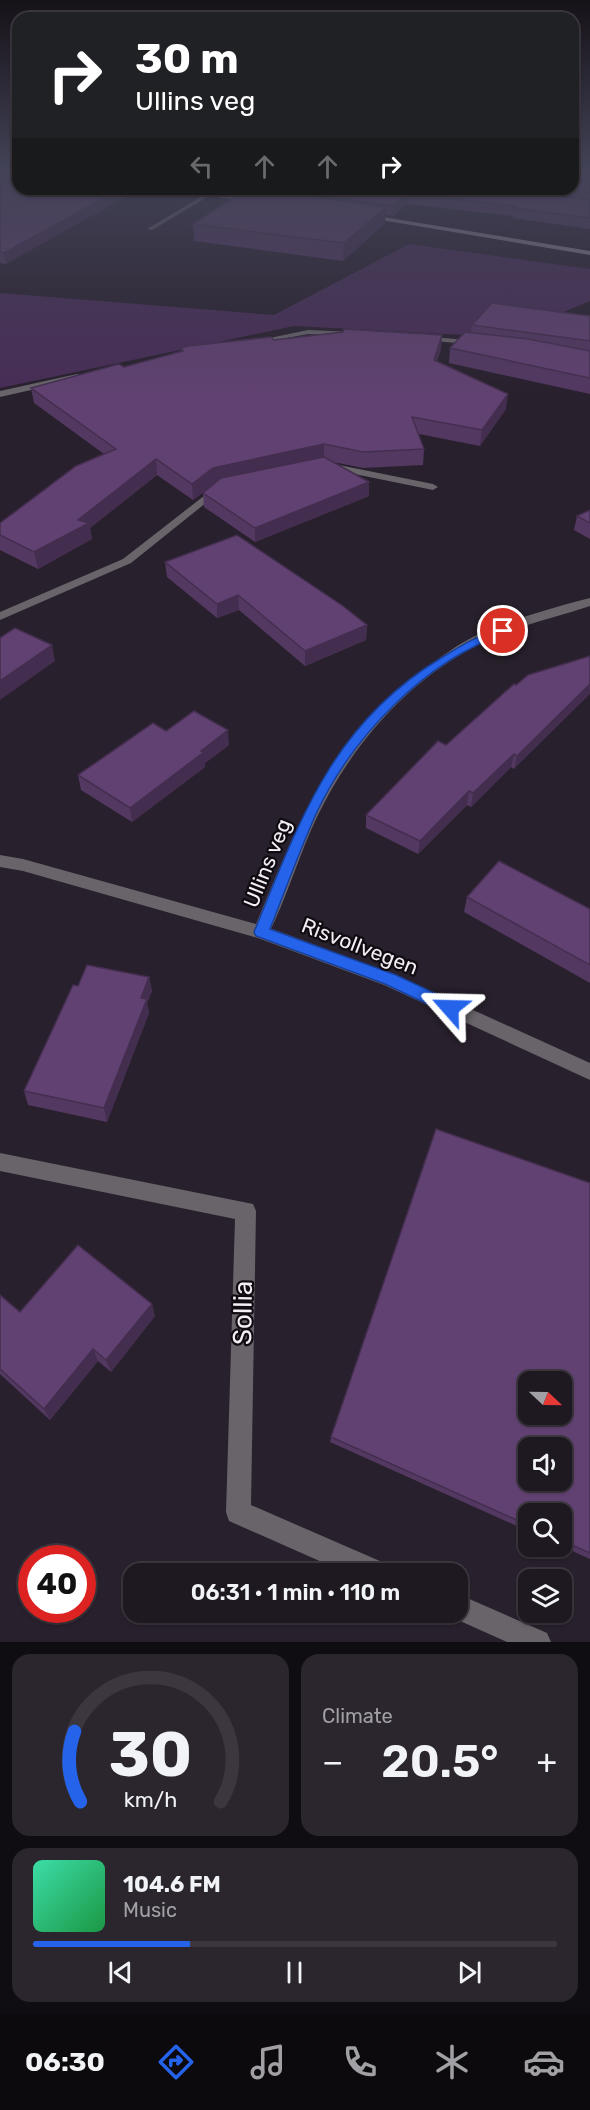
<!DOCTYPE html>
<meta charset="utf-8">
<style>
:root{--surface:#1e1821;--page:#2b252e;--text:#f1f3f6;--muted:#a1a0a5;--line:#3c373f;--accent:#2563eb}
body{margin:0;font-family:Rubik,sans-serif;background:var(--page);color:var(--text);height:100vh;display:flex;flex-direction:column;font-size:22px;white-space:nowrap}
*{box-sizing:border-box;margin:0}
p{font-size:20px;color:var(--muted)}
.icon{flex:none;width:33px;height:33px;fill:none;stroke:currentColor;stroke-width:2;stroke-linecap:round;stroke-linejoin:round}
.map{position:relative;height:1642px;overflow:hidden}
.details{display:flex;flex-direction:column;gap:12px;padding:12px;background:#100d12;flex:1}
.details>*{flex:none}
.top-card{position:absolute;left:12px;top:12px;width:567px;height:183px;border-radius:18px;box-shadow:0 2px 4px #0004,0 0 0 2px var(--line);background:#202124;color:#fff;overflow:hidden}
.needle{width:39px;rotate:112deg}
.buttons{position:absolute;left:518px;top:1371px;display:grid;gap:12px}
.buttons a{display:grid;place-items:center;width:54px;height:54px;border-radius:12px;background:var(--surface);box-shadow:0 2px 4px #0004,0 0 0 2px var(--line);font-size:30px}
.speed{position:absolute;left:18px;top:1545px;display:flex;gap:12px;font-size:30px;font-weight:700;text-align:center}
.speed>*{display:grid;place-content:center;width:78px;height:78px;border-radius:50%;background:var(--surface);box-shadow:0 2px 4px #0004,0 0 0 2px var(--line);line-height:1}
.speed .limit{border:9px solid #d22;background:#fff;color:#111}
.pin{position:absolute;display:grid;place-items:center;width:51px;height:51px;color:#fff;margin:-26px;border:3px solid #fff;border-radius:50%;box-shadow:0 2px 6px #0007}
.me{position:absolute;width:66px;margin:-33px;rotate:295deg;stroke-linejoin:round;filter:drop-shadow(0 0 4px #0008)}
.turn{display:flex;align-items:center;gap:21px;height:126px;padding:0 24px;font-size:27px}
.turn .icon{width:78px;height:78px;stroke-width:2.5}
.turn b{display:block;font-size:42px;line-height:51px}
.lanes{display:flex;align-items:center;height:57px;padding:0 24px;background:#0003;justify-content:center;gap:30px;direction:ltr}
.lanes .off{opacity:.35}
.big{font-size:45px;font-weight:600;line-height:1.1}
.details .widget{flex:1;display:flex;flex-direction:column;justify-content:center;gap:9px;min-width:0;padding:0 21px;border-radius:18px;background:var(--page)}
.details .dial{align-items:center;gap:0}
.dial svg{height:156px;overflow:visible;fill:none;stroke:var(--line);stroke-width:7;stroke-linecap:round;text-anchor:middle}
.dial text{fill:var(--text);stroke:none}
.song{display:flex;align-items:center;gap:18px}
.cover{width:72px;height:72px;border-radius:9px;background:linear-gradient(135deg,hsl(160 70% 55%),hsl(140 70% 35%))}
.played{height:6px;border-radius:3px;background:linear-gradient(90deg,var(--accent) 30%,var(--line) 30%)}
.keys{display:flex;justify-content:space-around;direction:ltr}
.heat{display:flex;justify-content:space-between;align-items:center;font-size:33px;direction:ltr}
.details .tiles{flex:1;display:grid;gap:12px;grid-template-columns:1fr 1fr}
.widget:last-child{grid-column:span 2}
.trip{position:absolute;left:123px;top:1563px;width:345px;height:60px;border-radius:18px;background:var(--surface);box-shadow:0 2px 4px #0004,0 0 0 2px var(--line);font-weight:600;line-height:60px;text-align:center}
.dock{display:flex;height:96px;justify-content:space-around;align-items:center;background:#0c0a0d;color:var(--muted)}
.dock .icon{width:42px;height:42px}
.dock .on{color:var(--accent)}
.dock b{font-size:27px;color:var(--text)}
.map>svg:first-child{display:block}
.green{fill:#482d56}
.lines{fill:none;stroke-linecap:round;stroke-linejoin:round}
.minor{fill:#68646a;fill-rule:evenodd}
.tertiary{fill:#68646a;fill-rule:evenodd}
.secondary{fill:#8f8892;fill-rule:evenodd}
.wall{fill:#533861}
.shaded-wall{fill:#442e4f}
.building{fill:#614171;stroke:#442e4f;stroke-width:1.5;fill-rule:evenodd}
.route{fill:#2563eb;stroke:#184099;stroke-width:1.5}
.labels{text-anchor:middle;dominant-baseline:central;stroke-width:4.5;stroke-linejoin:round;paint-order:stroke}
.street-label{font-size:21px;fill:#f3eef6;stroke:#0f0b10}
.near-street-label{font-size:26px;fill:#f3eef6;stroke:#0f0b10}
</style>
<div class="map">
<svg width="590" height="1642" viewBox="0 0 590 1642">
<rect width="100%" height="100%" fill="#28202c"/>
<!-- green -->
<path class="green" d="M409,244L590,269V301L503,337L294,326L0,388V293L274,315Z"/>
<g class="lines">
<!-- minor -->
<path class="minor" d="M214,189H221L152,230L147,229Z
M308,330L352,332L356,334L352,336L308,334L254,344L250,342Z
M421,336L478,341L482,343L478,345L424,340L420,338Z
M77,374L80,375V379L0,397V391Z
M329,463L433,484L438,487L433,490L325,468V464Z
M218,485L223,488L222,490L131,563L0,620V612L123,559Z
M590,598V606C554,618 516,626 482,643C410,678 353,743 318,815C299,854 287,898 267,937L261,938L255,937L253,932C295,829 332,733 428,667C442,656 457,645 473,637C509,620 551,608 590,598Z
M0,1153L253,1204L256,1211L251,1505L389,1565L393,1574H349L229,1521L226,1512L235,1219L0,1171Z
M458,1594L547,1633L551,1642H507L449,1616L447,1612H458Z"/>
<!-- tertiary -->
<path class="tertiary" d="M0,855L23,859L267,927L396,975L590,1063V1080L384,985L258,938L23,871L0,867Z"/>
<!-- secondary -->
<path class="secondary" d="M163,189H180L255,200L252,202Z
M365,214L590,251V255L363,217Z"/>
</g>
<!-- wall -->
<path class="wall" d="M0,166H18V189L6,264L0,263Z
M590,166V229L513,218V216L407,204L393,216L385,215V223L343,261L194,241L193,224L247,189H573Z
M590,316V394L449,363L450,348L471,333L472,325Z
M274,340L441,349L437,362L506,409L480,446L419,434L424,449L423,465L363,468L333,462L369,482V496L255,542L204,507L203,493L215,484L193,500L157,475L90,528L92,539L38,569L0,550V523L104,454L34,403L31,388L124,367L181,351V348Z
M590,510V539L574,530L577,516Z
M165,562L367,625L366,640L305,666L239,610L217,618L167,577Z
M590,656L514,769L511,767L471,807L467,805L418,854L366,828V815L446,745Z
M166,731L229,745L205,763V767L132,822L81,790L78,775Z
M467,897L590,909V983L464,912Z
M149,977L152,991L147,1003L149,1013L107,1122L28,1105L24,1091L78,986Z
M590,1183V1559L561,1546V1514H528V1531L330,1442L331,1437Z
M0,1295L20,1312L155,1316L111,1372L98,1361L50,1420L0,1374Z"/>
<!-- shaded-wall -->
<path class="shaded-wall" d="M121,189H140L6,264L4,253Z
M408,194L407,204L393,216V206Z
M386,207L385,223L343,261L344,243Z
M442,335L441,349L432,375L434,360Z
M508,394L506,409L480,446L482,430Z
M324,444V460L214,484L193,500L192,484L213,468Z
M156,459L157,475L90,528L92,539L38,569L34,552Z
M369,482V496L255,542V528Z
M238,595L239,610L217,618V604Z
M367,625L366,640L305,666V651Z
M52,645L55,661L0,700V681Z
M590,684V694L514,769L517,756Z
M228,730L229,745L205,763V767L132,822L130,808L201,751Z
M514,754L511,767L471,807L473,793Z
M469,791L467,805L418,854L420,841Z
M149,977L152,991L147,1003L149,1013L107,1122L104,1108Z
M152,1304L155,1316L111,1372L106,1360Z
M93,1349L98,1361L50,1420L44,1409Z"/>
<!-- building -->
<path class="building" d="M0,166L16,170L18,168V189H121L4,253L0,252Z
M573,166H590V192L563,189H573Z
M247,189H263L386,207L344,243L193,224Z
M272,189H510L590,200V218L514,208L517,206L408,194L393,206Z
M492,303L590,316V341L472,325Z
M344,329L442,335L434,360L508,394L482,430L412,417L424,449L363,452L324,444L213,468L192,484L156,459L78,520L89,523L34,552L0,535V523L76,466L116,449L31,388L119,364L124,367L183,351L181,348L188,346L271,337L274,340L343,332Z
M465,332L528,339L590,351V378L450,348Z
M324,457L369,482L255,528L203,493L221,478Z
M590,510V523L577,516Z
M237,535L343,606L367,625L305,651L238,595L217,604L165,562Z
M15,628L52,645L0,681V638Z
M590,656V684L517,756L514,754L473,793L469,791L420,841L366,815L438,741L446,745L514,684L516,685L528,675Z
M194,711L228,730L201,751L204,752L130,808L78,775L153,723L166,731Z
M499,861L590,909V965L467,897Z
M87,965L149,977L141,998L147,999L104,1108L24,1091L73,985L78,986Z
M436,1129L590,1183V1553L561,1540V1514H528V1525L331,1437ZM528,1382H561V1414H528ZM528,1448H561V1480H528Z
M78,1245L152,1304L106,1360L93,1349L44,1409L0,1369V1295L20,1312Z"/>
<!-- sky -->
<linearGradient id="sky" x2="0" y2="1"><stop stop-color="#161218"/><stop offset="0.42" stop-color="#424256"/><stop offset="1" stop-color="#424256" stop-opacity="0"/></linearGradient>
<rect width="590" height="396" fill="url(#sky)"/>
<!-- route -->
<path class="route" d="M503,628L509,631L507,633C425,660 352,737 316,814C299,852 285,891 270,929L396,975L456,1003L458,1008L456,1012L450,1014L444,1012L385,984L256,936L254,932C300,820 332,724 441,658C462,645 480,634 503,628Z"/>
<g class="labels">
<!-- street labels -->
<g class="street-label">
<text transform="translate(267 863) rotate(-68)">Ullins veg</text>
<text transform="translate(360 946) rotate(21)">Risvollvegen</text>
</g>
<!-- near-street labels -->
<g class="near-street-label">
<text transform="translate(243 1313) rotate(-89)">Sollia</text>
</g>
</g>
</svg>
<div class="buttons">
<a><svg class="needle" viewBox="-14 -14 28 28"><path d="M0-13l5 13h-10z" fill="#e53935"/><path d="M0 13l5-13h-10z" fill="#a1a0a5"/></svg></a>
<a><svg class="icon" aria-label="sound" viewBox="0 0 24 24"><path d="M4 9h4l5-4v14l-5-4H4zM17 9q2 3 0 6"/></svg></a>
<a><svg class="icon" aria-label="search" viewBox="0 0 24 24"><circle cx="10" cy="10" r="6"/><path d="M15 15l6 6"/></svg></a>
<a><svg class="icon" aria-label="layers" viewBox="0 0 24 24"><path d="M12 4l9 5-9 5-9-5zM3 14l9 5 9-5"/></svg></a>
</div>
<div class="speed"><div class="limit">40</div></div>
<div class="pin" style="left:503px;top:631px;background:#d93025"><svg class="icon" aria-label="arrive" viewBox="0 0 24 24"><path d="M6 21V4h12l-3 4 3 4H6"/></svg></div>
<svg class="me" style="left:450px;top:1008px" viewBox="-20 -20 40 40"><path d="M0-17L14 15 0 8-14 15z" fill="#2563eb" stroke="#fff" stroke-width="4"/></svg>
<div class="trip">06:31 · 1 min · 110 m</div>
<div class="top-card">
<div class="turn"><svg class="icon" aria-label="right" viewBox="0 0 24 24"><path d="M7 20v-9h11M14 6l5 5-5 5"/></svg><div><b>30 m</b>Ullins veg</div></div>
<div class="lanes"><svg class="icon off" aria-label="left" viewBox="0 0 24 24"><path d="M17 20v-9H6M10 6l-5 5 5 5"/></svg><svg class="icon off" aria-label="ahead" viewBox="0 0 24 24"><path d="M12 20V5M6 11l6-6 6 6"/></svg><svg class="icon off" aria-label="ahead" viewBox="0 0 24 24"><path d="M12 20V5M6 11l6-6 6 6"/></svg><svg class="icon" aria-label="right" viewBox="0 0 24 24"><path d="M7 20v-9h11M14 6l5 5-5 5"/></svg></div>
</div>
</div>
<section class="details">
<div class="tiles">
<div class="widget dial"><svg viewBox="0 0 100 80">
<path d="M14 69A42 42 0 1 1 86 69"/>
<path d="M14 69A42 42 0 0 1 11 33" stroke="#2563eb"/>
<text x="50" y="56" font-size="32" font-weight="700">30</text>
<text x="50" y="72" font-size="11">km/h</text>
</svg></div>
<div class="widget"><p>Climate</p>
<div class="heat"><a>−</a><b class="big">20.5°</b><a>+</a></div>
</div>
<div class="widget">
<div class="song"><i class="cover"></i><div><b>104.6 FM</b><p>Music</p></div></div>
<div class="played"></div>
<div class="keys"><svg class="icon" aria-label="previous" viewBox="0 0 24 24"><path d="M18 5L8 12l10 7zM5 5v14"/></svg><svg class="icon" aria-label="pause" viewBox="0 0 24 24"><path d="M8 5v14M16 5v14"/></svg><svg class="icon" aria-label="next" viewBox="0 0 24 24"><path d="M6 5l10 7-10 7zM19 5v14"/></svg></div>
</div>
</div>
</section>
<nav class="dock">
<b>06:30</b>
<svg class="icon on" aria-label="directions" viewBox="0 0 24 24"><path d="M12 3l9 9-9 9-9-9zM9 14v-3h6M13 9l2 2-2 2"/></svg>
<svg class="icon" aria-label="music" viewBox="0 0 24 24"><path d="M9 18V5l10-2v13"/><circle cx="6" cy="18" r="3"/><circle cx="16" cy="16" r="3"/></svg>
<svg class="icon" aria-label="phone" viewBox="0 0 24 24"><path d="M5 4h4l2 5-3 2q2 4 5 5l2-3 5 2v4C11 20 4 13 5 4z"/></svg>
<svg class="icon" aria-label="climate" viewBox="0 0 24 24"><path d="M12 3v18M4 7l16 10M4 17L20 7"/></svg>
<svg class="icon" aria-label="car" viewBox="0 0 24 24"><path d="M5 17H2v-5l4-1 3-4h7l3 4 3 1v5h-3M9 17h6M6 11h13"/><circle cx="7" cy="17" r="2"/><circle cx="17" cy="17" r="2"/></svg>
</nav>
